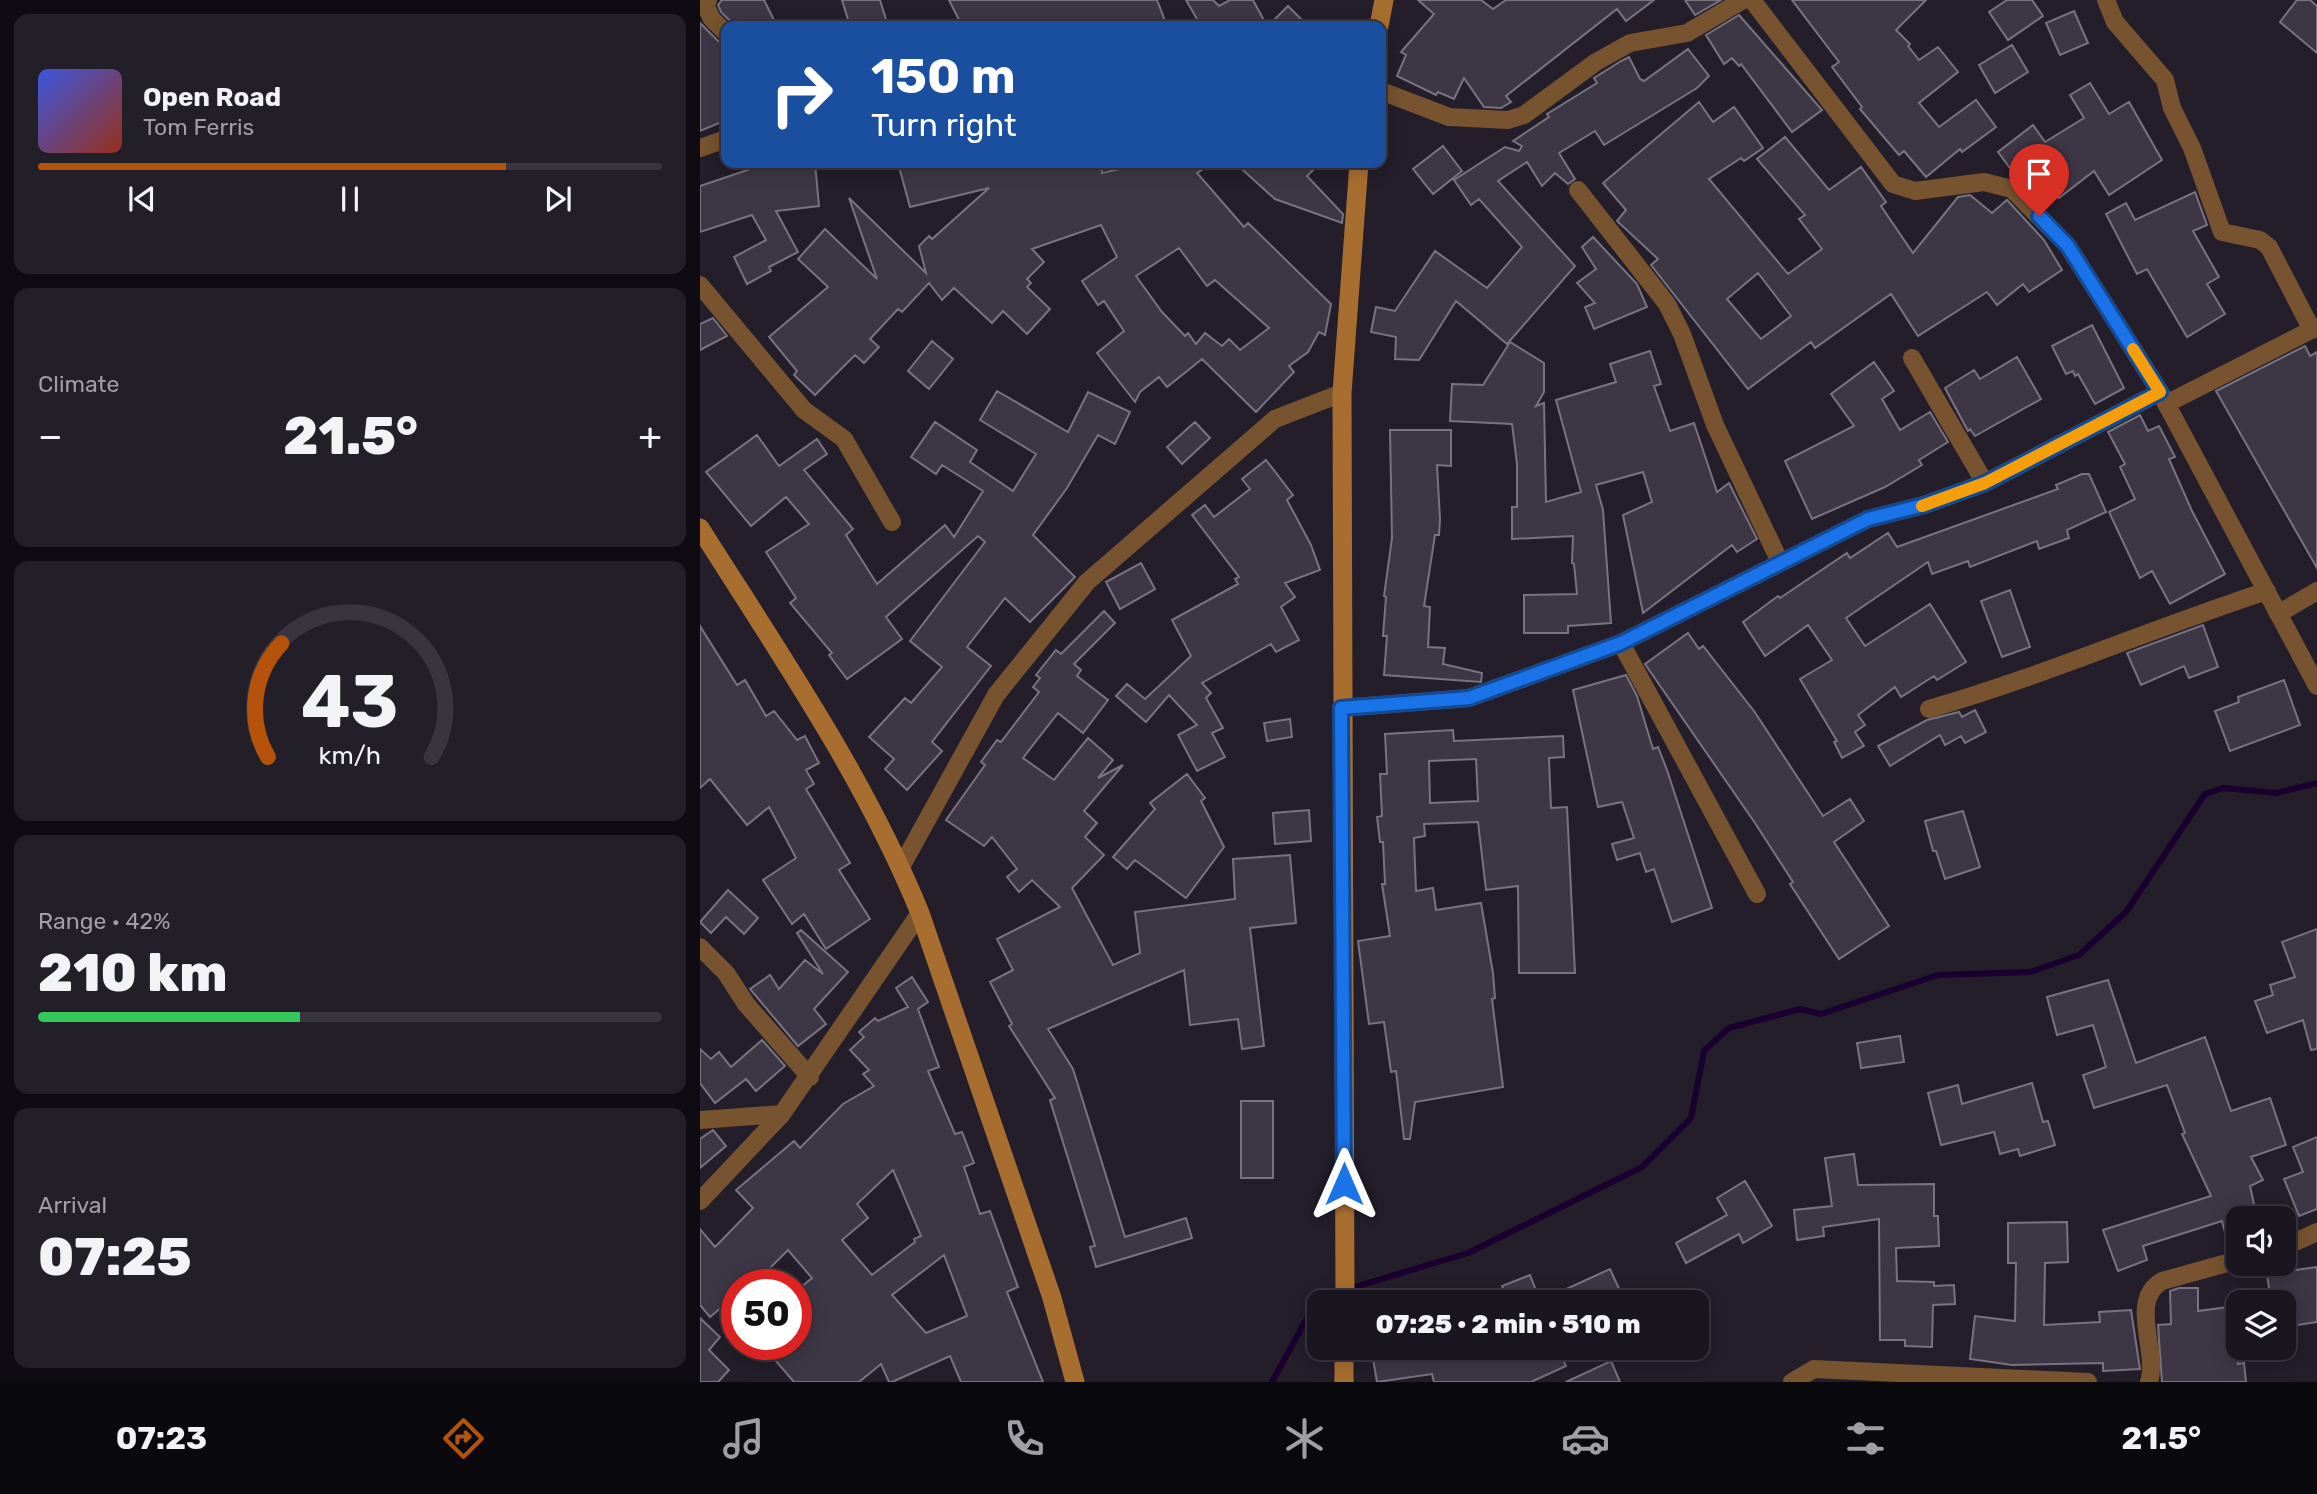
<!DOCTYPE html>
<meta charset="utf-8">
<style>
:root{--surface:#1a1620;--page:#231f29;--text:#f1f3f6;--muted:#9f9fa5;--line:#38353e;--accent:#b45309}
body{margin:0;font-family:Rubik,sans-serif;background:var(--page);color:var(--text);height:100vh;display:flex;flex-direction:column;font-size:26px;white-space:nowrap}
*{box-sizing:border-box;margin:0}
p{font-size:23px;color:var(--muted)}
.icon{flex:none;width:38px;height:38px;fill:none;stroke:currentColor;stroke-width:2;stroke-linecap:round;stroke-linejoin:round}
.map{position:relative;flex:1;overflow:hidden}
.drawer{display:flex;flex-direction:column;gap:14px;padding:14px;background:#0e0c12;width:700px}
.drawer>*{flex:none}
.hud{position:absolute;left:21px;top:21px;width:665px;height:147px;border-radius:14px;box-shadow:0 4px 18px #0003,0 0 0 2px var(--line);background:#1a4fa0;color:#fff;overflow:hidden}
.buttons{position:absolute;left:1526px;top:1206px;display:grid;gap:14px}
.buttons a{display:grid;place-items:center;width:70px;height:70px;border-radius:14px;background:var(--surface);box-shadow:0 4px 18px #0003,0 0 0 2px var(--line);font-size:35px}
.speed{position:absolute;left:21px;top:1269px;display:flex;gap:14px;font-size:35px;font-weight:700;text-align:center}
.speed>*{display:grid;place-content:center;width:91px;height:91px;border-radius:50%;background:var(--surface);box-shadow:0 4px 18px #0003,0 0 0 2px var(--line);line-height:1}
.speed .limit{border:10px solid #d22;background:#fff;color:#111}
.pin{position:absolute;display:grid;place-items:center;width:60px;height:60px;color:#fff;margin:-72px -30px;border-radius:50% 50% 50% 0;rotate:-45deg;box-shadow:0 0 7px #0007}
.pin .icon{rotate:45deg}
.me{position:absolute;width:77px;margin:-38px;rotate:0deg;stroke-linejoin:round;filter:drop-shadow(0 0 5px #0008)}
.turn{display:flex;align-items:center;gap:24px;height:147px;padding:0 35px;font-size:32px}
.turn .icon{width:91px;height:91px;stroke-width:2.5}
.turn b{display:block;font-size:49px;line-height:60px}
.big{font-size:52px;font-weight:800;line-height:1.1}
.drawer .tile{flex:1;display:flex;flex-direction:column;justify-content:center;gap:10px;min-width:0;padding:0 24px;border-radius:14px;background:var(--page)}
.drawer .dial{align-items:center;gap:0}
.dial svg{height:182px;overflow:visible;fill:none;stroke:var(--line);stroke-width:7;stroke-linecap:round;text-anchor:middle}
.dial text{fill:var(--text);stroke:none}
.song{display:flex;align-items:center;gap:21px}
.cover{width:84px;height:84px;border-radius:10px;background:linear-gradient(135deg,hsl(230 70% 55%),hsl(10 70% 35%))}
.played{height:7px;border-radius:4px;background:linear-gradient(90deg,var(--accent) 75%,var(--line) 75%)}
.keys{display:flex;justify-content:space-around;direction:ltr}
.heat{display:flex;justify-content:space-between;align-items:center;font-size:38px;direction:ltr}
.charge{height:10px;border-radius:5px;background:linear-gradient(90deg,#34c759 42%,var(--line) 0)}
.trip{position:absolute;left:607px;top:1290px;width:402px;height:70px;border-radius:14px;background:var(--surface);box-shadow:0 4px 18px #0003,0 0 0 2px var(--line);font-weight:800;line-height:70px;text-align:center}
.tab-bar{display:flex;height:112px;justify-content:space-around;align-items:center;background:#0a090d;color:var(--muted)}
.tab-bar .icon{width:49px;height:49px}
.tab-bar .on{color:var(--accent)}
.tab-bar b{font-size:32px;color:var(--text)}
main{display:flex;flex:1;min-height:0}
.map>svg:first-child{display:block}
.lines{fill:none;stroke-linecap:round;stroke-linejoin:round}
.stream{stroke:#19002f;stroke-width:6}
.building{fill:#3d3745;stroke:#787281;stroke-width:2;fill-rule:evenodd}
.minor{stroke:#77532f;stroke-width:18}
.secondary{stroke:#a86e30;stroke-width:19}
.route-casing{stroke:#114b97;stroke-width:18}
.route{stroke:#1a73e8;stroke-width:12}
.slow{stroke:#f59e0b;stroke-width:12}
</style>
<main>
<section class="drawer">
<div class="tile">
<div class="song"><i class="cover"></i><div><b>Open Road</b><p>Tom Ferris</p></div></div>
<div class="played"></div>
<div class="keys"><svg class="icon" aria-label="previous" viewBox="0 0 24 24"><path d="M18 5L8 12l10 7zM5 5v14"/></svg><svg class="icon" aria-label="pause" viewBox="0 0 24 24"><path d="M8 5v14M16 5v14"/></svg><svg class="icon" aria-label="next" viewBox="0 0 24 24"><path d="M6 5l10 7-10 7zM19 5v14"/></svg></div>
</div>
<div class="tile"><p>Climate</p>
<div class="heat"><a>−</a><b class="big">21.5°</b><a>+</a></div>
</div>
<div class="tile dial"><svg viewBox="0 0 100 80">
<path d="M14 69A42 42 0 1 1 86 69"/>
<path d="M14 69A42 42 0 0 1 20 19" stroke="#b45309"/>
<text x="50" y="56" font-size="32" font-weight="700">43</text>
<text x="50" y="72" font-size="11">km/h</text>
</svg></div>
<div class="tile"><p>Range · 42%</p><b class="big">210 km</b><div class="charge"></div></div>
<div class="tile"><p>Arrival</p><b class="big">07:25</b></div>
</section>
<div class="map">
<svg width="1617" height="1382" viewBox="0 0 1617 1382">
<rect width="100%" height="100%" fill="#231e2a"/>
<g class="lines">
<!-- stream -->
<path class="stream" d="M572,1382L618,1298L768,1253L942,1167L991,1118L1004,1051L1029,1028L1100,1009L1121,1014L1238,975L1330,972L1379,955L1426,912L1505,794L1523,788L1577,793L1617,783"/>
</g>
<!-- building -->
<path class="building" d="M22,0H64L77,26H35L21,12L18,5Z
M142,0H180L188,26H150Z
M249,0H457L467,26H262Z
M486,0H513L519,6L530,0H553L567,26H501Z
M718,0H781L793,9L806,0H954L926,21L917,9L806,96L811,102L801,108L784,107L764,78L754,99L738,92L736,95L697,76L706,55L701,52L734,14Z
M985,0H1021L995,15Z
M1092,0H1226L1196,30L1210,44L1208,46L1219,60L1238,47L1258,72L1219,103L1239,127L1276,100L1296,127L1262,152L1260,149L1226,177L1204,151L1199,155L1160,109L1162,107L1132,67L1139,62Z
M1307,0H1332L1343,16L1308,40L1289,12Z
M1597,0H1610L1617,6V53L1580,22Z
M588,6L608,26H568Z
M1374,11L1388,43L1360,55L1346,23Z
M1039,15L1122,110L1092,132L1041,64L1039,66L1032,58L1024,64L1006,35Z
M0,23L18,41L26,44V120L0,131Z
M1312,45L1328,72L1295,93L1279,65Z
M988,49L1009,76L997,88L904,145L895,131L859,153L875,179L868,184L855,173L842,186L827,162L798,181L875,266L807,344L756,301L719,360L695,359L696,337L671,332L676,307L695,311L735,251L787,288L822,247L779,199L771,205L754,180L805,147L819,151L822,146L813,141L849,117L847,114L897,83L894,78L921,61L929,57L940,79L944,81Z
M1390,83L1409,114L1429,102L1462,160L1409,195L1394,171L1359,198L1330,160L1313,172L1298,152L1333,125L1345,142L1384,118L1370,95Z
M999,102L1013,122L1034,107L1063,148L1044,161L1041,158L1009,179L1088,274L1122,249L1099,219L1105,215L1057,159L1085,137L1129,190L1161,167L1186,202L1181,206L1213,253L1258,197L1270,195L1292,213L1307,200L1344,240L1362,270L1329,292L1323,284L1297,305L1287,292L1218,336L1191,294L1115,348L1111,342L1048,389L951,265L958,259L917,221L926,210L903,183ZM1058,273L1091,316L1061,339L1027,299Z
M743,146L762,171L733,194L713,169Z
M68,163H115L119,206L76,211L98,252L69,267L71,271L47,284L34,257L66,240L52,215L0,232V186Z
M198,163H401L402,173L446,163H512L497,173L544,227L548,223L631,304L625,335L619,332L608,352L589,366L594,372L556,412L502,359L467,387L459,377L440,392L435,402L397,353L424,331L404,301L398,305L382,281L417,257L401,225L332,249L344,262L327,279L331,283L327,287L350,309L327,334L303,311L292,323L254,288L242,300L229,283L202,312L198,309L170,339L179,347L164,363L155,355L115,395L94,375L97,371L69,337L128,287L98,259L125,229L177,279L149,198L226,273L219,246L229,236L232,239L289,188L210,207ZM479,248L507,286L515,280L569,328L540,350L529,339L522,346L505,333L496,344L488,333L485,336L462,312L436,276Z
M535,163H620L607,176L643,214L642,223L575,199Z
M1495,192L1507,225L1493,231L1519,277L1507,284L1525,314L1487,337L1447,269L1437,274L1406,214L1426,203L1435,220Z
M893,237L937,284L947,307L894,329L885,307L895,303L877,283L896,269L882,247Z
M13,318L27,336L0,350V324Z
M1392,325L1424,388L1395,404L1378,374L1375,376L1373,371L1366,374L1352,346Z
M232,341L253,359L229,389L208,371Z
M810,342L844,363V392L836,406L844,403L846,502L881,492L856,400L916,382L910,364L950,351L961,384L954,386L970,431L994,423L1017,492L1029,483L1057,539L1037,552L1032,545L943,613L923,515L952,502L943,472L896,485L903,510L911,623L868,626V633H824V595L877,594L874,564L872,563L873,536L812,539V507H817V464L812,424L750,421L752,384L783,385Z
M1605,346L1610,356L1617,352V568L1516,391Z
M1317,357L1341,399L1275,436L1270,429L1268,431L1245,388L1274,370L1280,379Z
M1174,362L1194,391L1182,399L1200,430L1230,412L1248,442L1219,460L1222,465L1185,487L1112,519L1085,461L1154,426L1131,394Z
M297,391L368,432L388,392L430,412L415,444L398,435L367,488L333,535L375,577L330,622L305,598L267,647L291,666L232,742L242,751L207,790L185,769L194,759L169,737L205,698L211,703L242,667L210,641L285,542L278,536L186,617L202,639L147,679L129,655L132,653L90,603L96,598L66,552L109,524L86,497L51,526L6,472L57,435L79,466L117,439L127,454L104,470L153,529L146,535L177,584L245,525L254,537L283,491L242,465L236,474L211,457L235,422L277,450L270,462L313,491L336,454L280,420Z
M1440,415L1448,431L1459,426L1475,457L1469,459L1492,511L1525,574L1470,604L1452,571L1440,578L1409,512L1435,499L1420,467L1425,464L1408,432Z
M495,422L510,438L482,464L467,447Z
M690,430H751V466L737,465L740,519L739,535H735L724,606L730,607L728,647L745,648L743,664L782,673L781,682L684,675L687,636H683L686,597L684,596L692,538Z
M566,460L593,495L587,500L611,545L620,570L585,583L595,597L581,607L599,640L576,652L571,644L502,683L511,693L506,698L523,728L512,733L525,757L497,771L478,735L497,725L469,695L446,722L416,696L427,684L445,699L491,656L472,620L538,584L535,579L539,577L492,515L505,505L514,517L550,489L542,479Z
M1382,474H1389L1406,512L1367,530L1369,538L1339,549L1337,541L1270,567L1268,561L1232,574L1228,562L1146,618L1165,646L1230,604L1266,662L1237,680L1234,676L1201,697L1195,687L1158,715L1165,725L1155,732L1164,746L1142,758L1134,742L1137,741L1100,679L1132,660L1108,625L1065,656L1043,622L1078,596L1080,598L1147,553L1150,558L1188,533L1197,547L1358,489L1356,485Z
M441,563L455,589L420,609L406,582Z
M1310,590L1330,647L1302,657L1281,601Z
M404,611L415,623L374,664L381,670L377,676L408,700L383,733L358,713L323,758L354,780L388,738L413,760L398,778L423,765L384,811L397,823L385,837L404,855L372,888L413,965L440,953L435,912L535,899L533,859L590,855L596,923L550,928L564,1046L542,1049L538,1019L490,1025L484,970L348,1029L373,1069L425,1237L486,1218L492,1238L396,1267L390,1247L395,1246L350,1100L355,1098L309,1026L312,1024L290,982L313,970L297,939L360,907L332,880L319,892L307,877L317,869L292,837L284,846L246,820L285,765L281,762L297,740L301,742L339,692L333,687L340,678L336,675L356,650L361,654Z
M1503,625L1518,667L1489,678L1484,666L1441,685L1427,653Z
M0,626L37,685L45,680L66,716L74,711L97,740L105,736L119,763L106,770L114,784L106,789L150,863L139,870L170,919L126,949L104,914L92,924L63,880L96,858L69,807L47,825L10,779L0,788Z
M988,633L999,649L1003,646L1054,711L1123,816L1150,799L1164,821L1134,842L1189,926L1139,959L1090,884L1093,882L1055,823L945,664Z
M926,675L937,696L953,749L958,747L967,770L1012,908L972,922L954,869L946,872L940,853L917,860L912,844L934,838L922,802L898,807L873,690Z
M1584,680L1600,725L1530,751L1515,711L1539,702L1538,697Z
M1275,710L1286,732L1265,743L1261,736L1245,745L1240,735L1190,766L1178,746L1227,720L1259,712L1262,717Z
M590,719L592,737L567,741L564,723Z
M753,730L754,741L863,736L864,757L849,758L851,808L867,807L875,973H819L818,886L786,890L778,822L724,824L725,836L714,838L716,891L733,888L736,910L781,903L793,973L795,998L792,999L803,1087L715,1102L710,1139H704L696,1071L691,1072L684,1022L669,1024L658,941L690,936L682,884H685L683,842H680L677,817L682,816L680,774H687L685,734ZM776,759L778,801L730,803L729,761Z
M487,774L505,798L501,801L524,847L486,898L435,860L427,869L413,857L455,809L450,803Z
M609,810L611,841L575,844L573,813Z
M1263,811L1280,867L1245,879L1236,851H1233L1225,821Z
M28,890L58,918L44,934L26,917L11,933L0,922Z
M1617,929V1049L1611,1050L1603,1020L1567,1033L1555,1001L1573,995L1570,985L1595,977L1582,942Z
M101,930L148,972L114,1009L126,1024L98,1046L50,989L70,975L79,989L105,960L123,974L97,933Z
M212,977L228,1002L218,1009L239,1067L228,1071L255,1134L262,1132L274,1163L264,1167L280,1214L290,1211L318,1287L307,1292L343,1382H261L250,1356L192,1382H189L181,1364L159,1382H94L75,1360L96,1344V1291L112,1278L88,1250L54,1284H37V1294L10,1317L0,1305V1229L15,1247L53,1208L36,1190L94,1141L100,1148L143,1104L174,1086L163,1074L169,1070L150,1050L164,1037L159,1032L175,1018L178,1021L208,1007L196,988ZM193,1170L221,1236L214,1239L215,1242L172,1275L142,1240L168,1218L157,1204ZM244,1255L267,1316L226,1333L192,1295Z
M1408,980L1436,1063L1505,1037L1531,1111L1570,1098L1586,1145L1551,1157L1563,1180L1550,1186L1557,1218H1538V1249L1530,1251L1522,1221L1443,1246L1447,1260L1418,1271L1403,1230L1511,1196L1482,1134L1485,1133L1467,1085L1394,1108L1383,1075L1406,1067L1393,1025L1357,1035L1347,997Z
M1200,1036L1204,1062L1161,1068L1157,1043Z
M62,1040L85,1066L56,1091L46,1079L15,1103L0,1083V1049L11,1059L19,1052L31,1067Z
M1332,1083L1343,1122L1348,1121L1355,1145L1320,1156L1318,1149L1300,1154L1294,1132L1241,1145L1228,1093L1258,1085L1262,1104Z
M541,1101H573V1178H541Z
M13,1130L26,1146L0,1168V1139Z
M1617,1137V1209L1599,1216L1584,1179L1603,1172L1593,1147Z
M1154,1154L1158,1185L1234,1184V1216H1238L1239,1246L1196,1248L1197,1281L1234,1282V1286L1254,1285L1255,1304L1233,1305L1232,1347L1205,1346V1340H1180L1179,1219L1123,1227L1124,1236L1097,1240L1094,1210L1132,1206L1125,1158Z
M1045,1181L1072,1226L1043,1243L1039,1234L986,1263L976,1243L1027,1215L1017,1198Z
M1367,1222L1368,1262L1345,1263L1344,1325L1400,1322L1399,1312L1431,1310L1440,1369L1403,1371V1363L1312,1365L1270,1359L1275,1316L1315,1321L1316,1263H1308V1223Z
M1617,1267V1322L1584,1327V1302H1571L1567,1274Z
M910,1269L921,1293L901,1302H838Z
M830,1275L839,1298L829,1302H809L802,1286Z
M1479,1288H1498V1311L1536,1306L1538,1364L1544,1363L1546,1382H1462L1458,1325L1471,1324L1470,1291Z
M0,1318L20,1337L9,1350L29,1370L18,1382H0Z
M737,1348H858L866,1366L831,1382H734L732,1374L677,1382L673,1359Z
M911,1361L920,1382H866Z"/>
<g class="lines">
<!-- minor -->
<path class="minor" d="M8,0L5,5L12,19L26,33
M1052,0L1193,184L1215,191L1284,182L1312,189L1368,246L1460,392L1617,686
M1406,0L1415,22L1465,80L1472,108L1492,148L1522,232L1560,240L1569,247L1612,330
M681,91L749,117L808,120L824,115L896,62L930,43L987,33L1043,0
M0,148L26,139
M878,190L967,304L982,334L1015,425L1080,562
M0,285L104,410L144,439L192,522
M1212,358L1285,483
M1466,404L1617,327
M1578,614L1617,591
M921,643L1057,894
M641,708L769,698L921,643L1168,519L1224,505L1285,483L1460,392
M1229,709C1344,676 1453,628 1567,591
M201,867L296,695L387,582L575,419L642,393
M0,947L26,973L46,1004L110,1077
M0,1120L82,1114
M0,1201L82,1114L220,913
M1584,1247L1617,1232
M1092,1382L1114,1369L1388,1382
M1449,1382C1459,1351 1428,1301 1462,1281L1538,1260"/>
<!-- secondary -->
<path class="secondary" d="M679,26L684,0
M0,528C79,653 164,776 220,913L352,1298L375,1382
M645,1302L642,393L659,163
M644,1382V1348"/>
</g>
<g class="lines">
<!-- route casing -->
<g class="route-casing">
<path id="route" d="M644,1184L641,708L769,698L921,643L1168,519L1224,505L1285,483L1460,392L1368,246L1339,216"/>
</g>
<!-- route -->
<use href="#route" class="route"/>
<!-- slow -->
<path class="slow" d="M1222,506L1285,483L1460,392L1433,349"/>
</g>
</svg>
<div class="buttons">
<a><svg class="icon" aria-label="sound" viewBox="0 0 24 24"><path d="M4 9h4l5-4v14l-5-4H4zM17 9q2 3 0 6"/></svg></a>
<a><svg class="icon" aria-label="layers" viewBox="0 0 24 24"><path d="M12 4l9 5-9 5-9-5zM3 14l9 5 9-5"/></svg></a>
</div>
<div class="speed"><div class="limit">50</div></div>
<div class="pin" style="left:1339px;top:216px;background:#d93025"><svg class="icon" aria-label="arrive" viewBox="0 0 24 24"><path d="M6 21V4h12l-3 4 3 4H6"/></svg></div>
<svg class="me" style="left:644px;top:1184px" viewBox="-20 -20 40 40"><path d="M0-17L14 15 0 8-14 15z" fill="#1a73e8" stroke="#fff" stroke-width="4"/></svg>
<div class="trip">07:25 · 2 min · 510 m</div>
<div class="hud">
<div class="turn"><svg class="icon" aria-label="right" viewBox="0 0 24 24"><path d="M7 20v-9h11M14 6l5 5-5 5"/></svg><div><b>150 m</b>Turn right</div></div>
</div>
</div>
</main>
<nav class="tab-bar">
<b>07:23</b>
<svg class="icon on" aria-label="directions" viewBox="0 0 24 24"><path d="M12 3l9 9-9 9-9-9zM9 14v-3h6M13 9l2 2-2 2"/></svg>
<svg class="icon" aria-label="music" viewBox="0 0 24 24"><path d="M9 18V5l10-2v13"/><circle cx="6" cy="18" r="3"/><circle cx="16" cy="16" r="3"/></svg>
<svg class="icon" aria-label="phone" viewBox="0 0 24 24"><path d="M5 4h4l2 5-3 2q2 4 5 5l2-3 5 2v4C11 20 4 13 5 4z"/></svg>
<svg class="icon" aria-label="climate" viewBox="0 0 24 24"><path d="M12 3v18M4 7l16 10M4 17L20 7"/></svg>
<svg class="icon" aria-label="car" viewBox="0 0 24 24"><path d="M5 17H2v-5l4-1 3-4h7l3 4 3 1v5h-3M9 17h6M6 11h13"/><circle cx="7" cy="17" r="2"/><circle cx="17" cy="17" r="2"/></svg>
<svg class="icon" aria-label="filters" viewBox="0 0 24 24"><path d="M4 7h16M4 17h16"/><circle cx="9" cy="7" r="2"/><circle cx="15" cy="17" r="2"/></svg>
<b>21.5°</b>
</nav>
